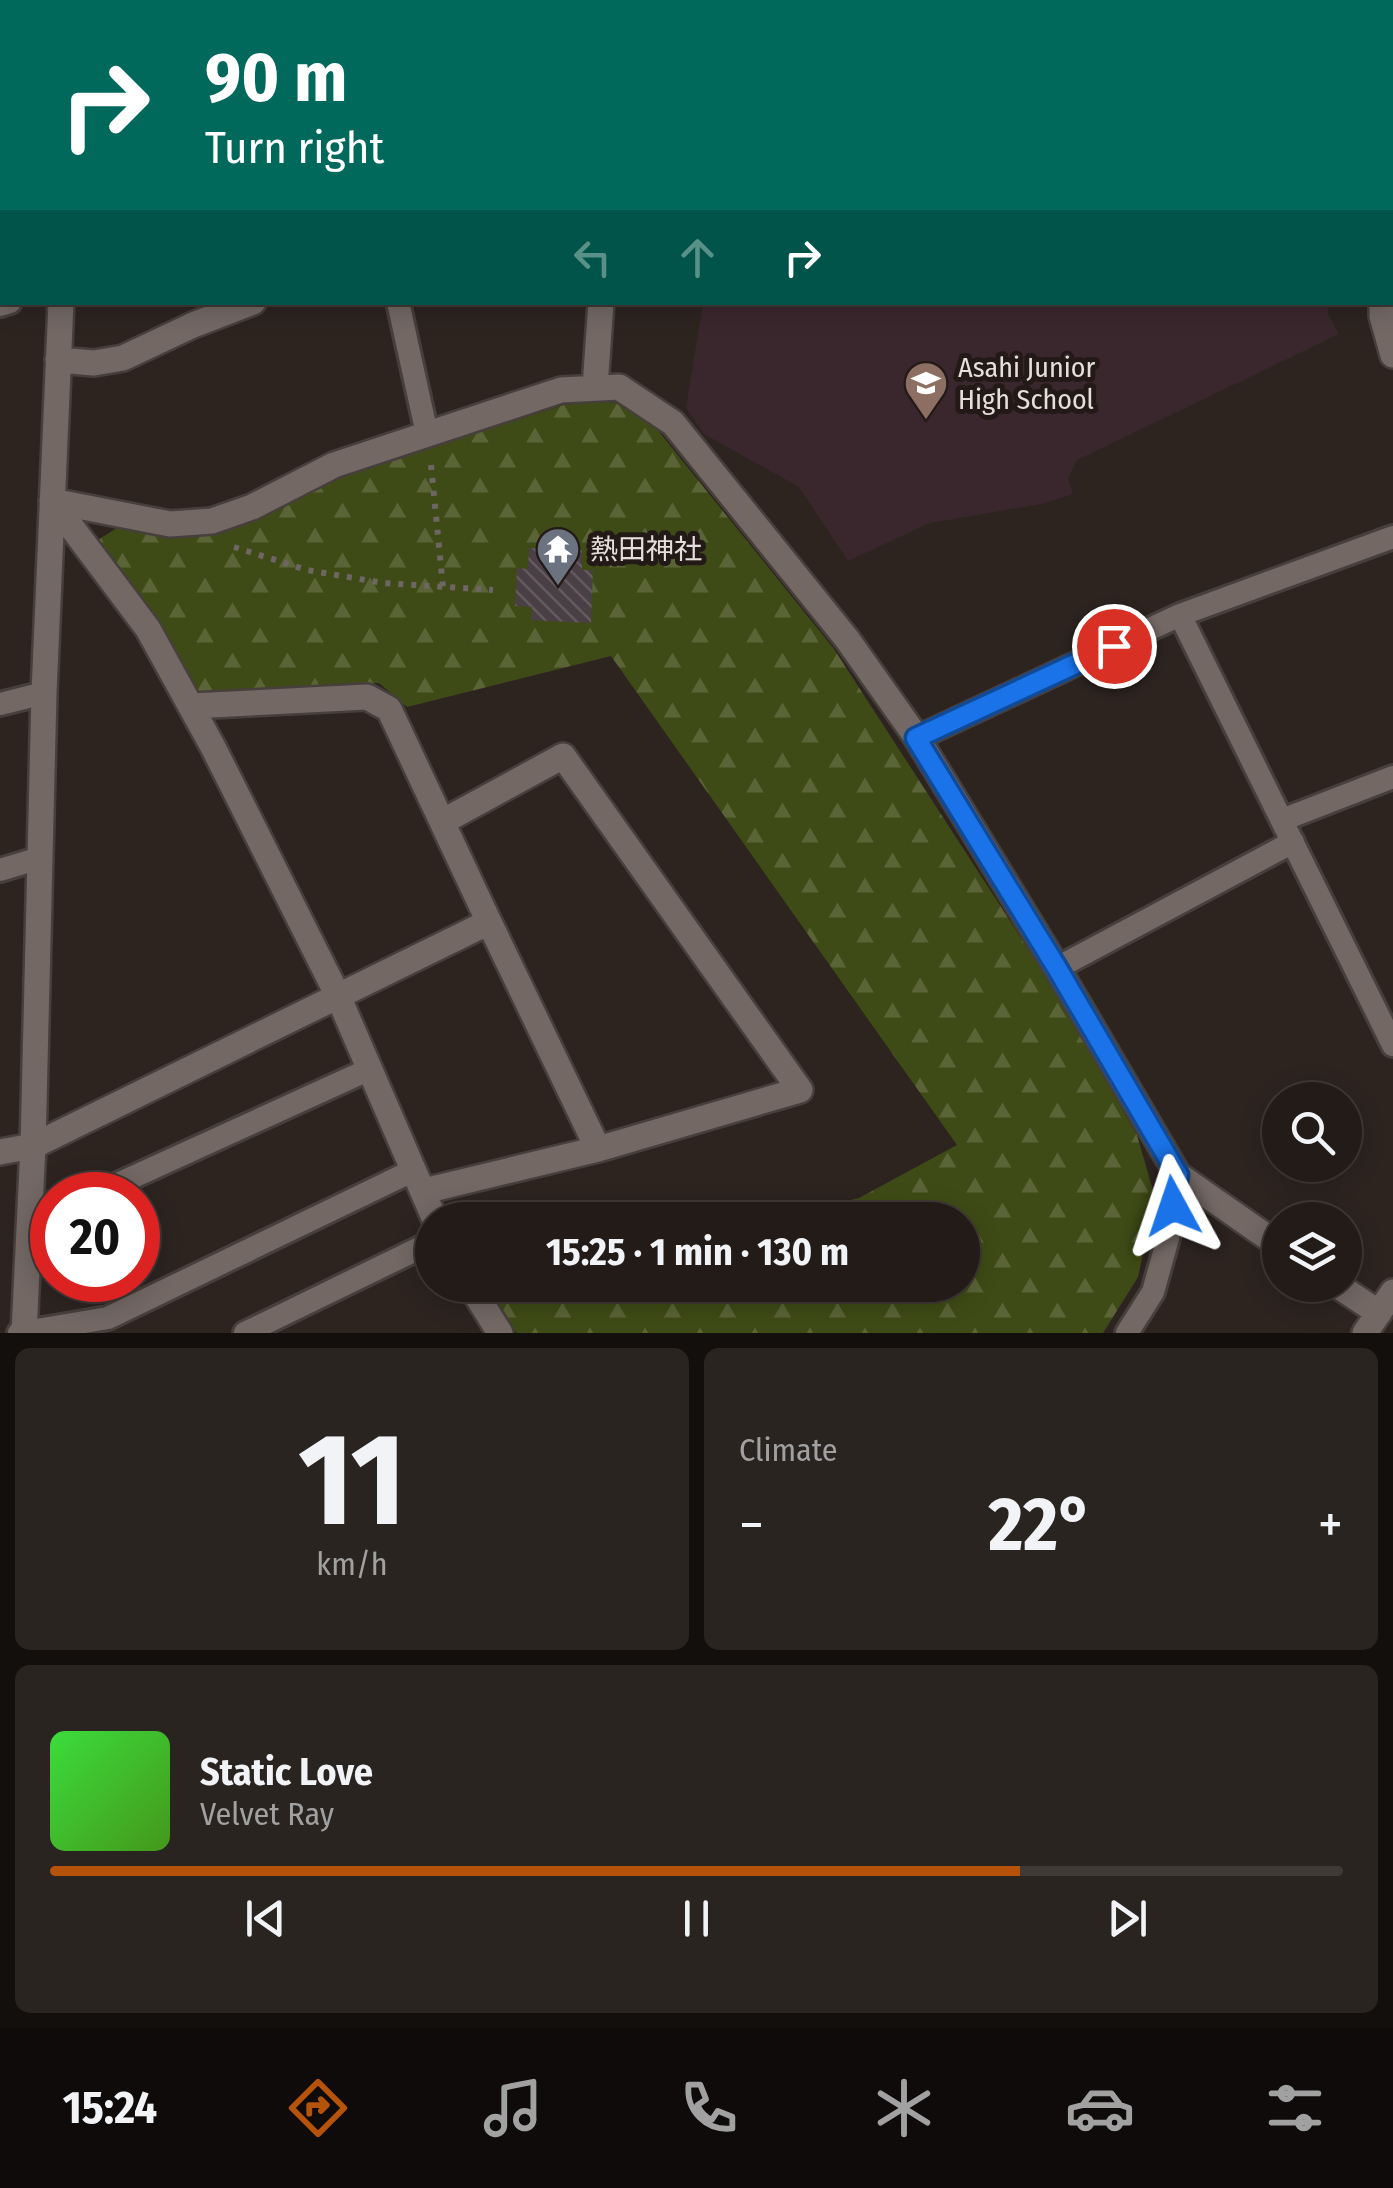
<!DOCTYPE html>
<meta charset="utf-8">
<style>
:root{--surface:#221b18;--page:#2a2421;--text:#f1f3f6;--muted:#a2a1a2;--line:#3f3937;--accent:#b45309}
body{margin:0;font-family:"Fira Sans Condensed","Noto Sans JP",sans-serif;background:var(--page);color:var(--text);height:100vh;display:flex;flex-direction:column;font-size:38px;white-space:nowrap}
*{box-sizing:border-box;margin:0}
p{font-size:32px;color:var(--muted)}
.icon{flex:none;width:55px;height:55px;fill:none;stroke:currentColor;stroke-width:2;stroke-linecap:round;stroke-linejoin:round}
.map{position:relative;height:1333px;overflow:hidden}
.sheet{display:flex;flex-direction:column;gap:15px;padding:15px;background:#130f0d;flex:1}
.sheet>*{flex:none}
.hud{position:absolute;left:0px;top:0px;width:1395px;height:305px;box-shadow:0 5px 25px #0003,0 0 0 2px var(--line);background:#00695c;color:#fff;overflow:hidden}
.fabs{position:absolute;left:1262px;top:1082px;display:grid;gap:20px}
.fabs a{display:grid;place-items:center;width:100px;height:100px;border-radius:50%;background:var(--surface);box-shadow:0 5px 25px #0003,0 0 0 2px var(--line);font-size:50px}
.speed{position:absolute;left:30px;top:1172px;display:flex;gap:20px;font-size:50px;font-weight:700;text-align:center}
.speed>*{display:grid;place-content:center;width:130px;height:130px;border-radius:50%;background:var(--surface);box-shadow:0 5px 25px #0003,0 0 0 2px var(--line);line-height:1}
.speed .limit{border:15px solid #d22;background:#fff;color:#111}
.pin{position:absolute;display:grid;place-items:center;width:85px;height:85px;color:#fff;margin:-42px;border:5px solid #fff;border-radius:50%;box-shadow:0 2px 10px #0007}
.me{position:absolute;width:110px;margin:-55px;rotate:355deg;stroke-linejoin:round;filter:drop-shadow(0 0 8px #0008)}
.turn{display:flex;align-items:center;gap:35px;height:210px;padding:0 40px;font-size:45px}
.turn .icon{width:130px;height:130px;stroke-width:2.5}
.turn b{display:block;font-size:70px;line-height:85px}
.lanes{display:flex;align-items:center;height:95px;padding:0 40px;background:#0003;justify-content:center;gap:50px;direction:ltr}
.lanes .off{opacity:.35}
.big{font-size:75px;font-weight:700;line-height:1.1}
.sheet .widget{flex:1;display:flex;flex-direction:column;justify-content:center;gap:15px;min-width:0;padding:0 35px;border-radius:15px;background:var(--page)}
.sheet .dial{align-items:center;gap:0}
.dial b{font-size:130px;line-height:1}
.song{display:flex;align-items:center;gap:30px}
.cover{width:120px;height:120px;border-radius:15px;background:linear-gradient(135deg,hsl(120 70% 55%),hsl(100 70% 35%))}
.played{height:10px;border-radius:5px;background:linear-gradient(90deg,var(--accent) 75%,var(--line) 75%)}
.keys{display:flex;justify-content:space-around;direction:ltr}
.heat{display:flex;justify-content:space-between;align-items:center;font-size:55px;direction:ltr}
.sheet .tiles{flex:1;display:grid;gap:15px;grid-template-columns:1fr 1fr}
.widget:last-child{grid-column:span 2}
.trip{position:absolute;left:415px;top:1202px;width:565px;height:100px;border-radius:50px;background:var(--surface);box-shadow:0 5px 25px #0003,0 0 0 2px var(--line);font-weight:700;line-height:100px;text-align:center}
.tab-bar{display:flex;height:160px;justify-content:space-around;align-items:center;background:#0e0b0a;color:var(--muted)}
.tab-bar .icon{width:70px;height:70px}
.tab-bar .current{color:var(--accent)}
.tab-bar b{font-size:45px;color:var(--text)}
.map>svg:first-child{display:block}
.education{fill:#3a272e}
.forest{fill:url(#forest-firs)}
.building{fill:url(#building-back-hatch)}
.lines{fill:none;stroke-linecap:round;stroke-linejoin:round}
.lane-casing{stroke:#473f3c;stroke-width:28}
.street-casing{stroke:#473f3c;stroke-width:30}
.path{stroke:#6e6662;stroke-width:6;stroke-dasharray:5 8;stroke-linecap:butt}
.lane{stroke:#736864;stroke-width:22}
.street{stroke:#736864;stroke-width:25}
.route-casing{stroke:#114b97;stroke-width:25}
.route{stroke:#1a73e8;stroke-width:18}
.labels{text-anchor:middle;dominant-baseline:central;stroke-width:10;stroke-linejoin:round;paint-order:stroke}
.poi-label{font-size:28px;fill:#e5dedc;stroke:#231a17;text-anchor:start}
</style>
<div class="map">
<svg width="1393" height="1333" viewBox="0 0 1393 1333">
<defs>
<pattern id="forest-firs" width="22" height="20" patternUnits="userSpaceOnUse" patternTransform="scale(2.5)"><rect width="22" height="20" fill="#3f4b16"/><path d="M5 1l3.5 6h-7zM16 11l3.5 6h-7z" fill="#5b6437"/></pattern>
<pattern id="building-back-hatch" width="6" height="6" patternUnits="userSpaceOnUse" patternTransform="scale(2.5)"><rect width="6" height="6" fill="#493f45"/><path d="M-1 5l2 2M0 0l6 6M5-1l2 2" fill="none" stroke="#635a5f"/></pattern>
</defs>
<rect width="100%" height="100%" fill="#2d2420"/>
<!-- education -->
<path class="education" d="M753,0H1339V2H752Z
M1328,302V314L1339,334L1077,460L1068,478L1073,494L1042,504L930,523L848,561L799,487L704,434L686,408L703,303Z"/>
<!-- forest -->
<path class="forest" d="M595,401L616,403L656,428L834,649L1045,975L1137,1135L1155,1197L1138,1277L1103,1333H517L506,1322L489,1286L962,1285V1220H768L859,1198L957,1145L611,656L407,707L379,683L195,692L156,622L98,540L120,526L297,495L339,477L564,405Z"/>
<!-- building -->
<path class="building" d="M529,548L582,550V570H593L591,623L531,620L532,607L515,606L517,568L528,569Z"/>
<g class="lines">
<!-- lane casing -->
<g class="lane-casing">
<path id="lane" d="M649,2L650,0
M0,141L2,139
M398,302L427,434
M0,305L10,302
M1180,615L1393,1045
M0,704L44,693
M917,738L1180,615L1393,537
M1282,820L1393,777
M0,870L40,858
M1057,968L1293,842
M109,1188L370,1069
M19,1333L108,1318L414,1170
M245,1333L432,1242
M1127,1333L1153,1292L1168,1238L1178,1175"/>
</g>
<!-- street casing -->
<g class="street-casing">
<path id="street" d="M303,0V2
M1386,0V2
M160,2L161,0
M1382,302V316L1393,355
M58,360L94,363L123,358L193,325L253,302
M595,387L601,302
M52,501L170,524L212,521L252,507L334,465L561,390L619,387L673,423L847,639L917,738L1057,968L1178,1175L1280,1246
M52,501L148,629L213,747L338,996L435,1220
M191,706L367,697L389,709L489,922
M0,1152L33,1146L489,922L598,1149L800,1090L563,756L442,822
M424,1191L598,1149
M470,1285L500,1333
M1337,1285L1379,1313
M24,1333L33,1146L44,693L61,302
M1365,1333L1393,1292"/>
</g>
<!-- path -->
<path class="path" d="M431,465L443,587
M234,547L307,570L383,583L493,590"/>
<!-- lane -->
<use href="#lane" class="lane"/>
<!-- street -->
<use href="#street" class="street"/>
</g>
<g class="lines">
<!-- route casing -->
<g class="route-casing">
<path id="route" d="M1114,646L916,738L1057,968L1178,1175L1173,1206"/>
</g>
<!-- route -->
<use href="#route" class="route"/>
</g>
<!-- icons -->
<defs>
<g id="school-pin" transform="scale(2.25)"><path d="M0 17L-7.5 6A9.5 9.5 0 1 1 7.5 6Z" fill="#8d6e63" stroke="#231a17"/><path d="M0-5L7-2L0 1L-7-2ZM-4 1L0 2.5L4 1V4Q0 6-4 4Z" fill="#fff"/></g>
<g id="temple-pin" transform="scale(2.25)"><path d="M0 17L-7.5 6A9.5 9.5 0 1 1 7.5 6Z" fill="#6b7280" stroke="#231a17"/><path d="M0-6L5-2H3V0L6.5 2.5H4V6H1.5V3h-3V6H-4V2.5H-6.5L-3 0V-2H-5Z" fill="#fff"/></g>
</defs>
<g fill-rule="evenodd">
<use href="#school-pin" x="926" y="383"/>
<use href="#temple-pin" x="558" y="549"/>
</g>
<g class="labels">
<!-- poi labels -->
<g class="poi-label">
<text x="958" y="367">Asahi Junior<tspan x="958" dy="32">High School</tspan></text>
<text x="590" y="549">熱田神社</text>
</g>
</g>
</svg>
<div class="fabs">
<a><svg class="icon" aria-label="search" viewBox="0 0 24 24"><circle cx="10" cy="10" r="6"/><path d="M15 15l6 6"/></svg></a>
<a><svg class="icon" aria-label="layers" viewBox="0 0 24 24"><path d="M12 4l9 5-9 5-9-5zM3 14l9 5 9-5"/></svg></a>
</div>
<div class="speed"><div class="limit">20</div></div>
<div class="pin" style="left:1114px;top:646px;background:#d93025"><svg class="icon" aria-label="arrive" viewBox="0 0 24 24"><path d="M6 21V4h12l-3 4 3 4H6"/></svg></div>
<svg class="me" style="left:1173px;top:1206px" viewBox="-20 -20 40 40"><path d="M0-17L14 15 0 8-14 15z" fill="#1a73e8" stroke="#fff" stroke-width="4"/></svg>
<div class="trip">15:25 · 1 min · 130 m</div>
<div class="hud">
<div class="turn"><svg class="icon" aria-label="right" viewBox="0 0 24 24"><path d="M7 20v-9h11M14 6l5 5-5 5"/></svg><div><b>90 m</b>Turn right</div></div>
<div class="lanes"><svg class="icon off" aria-label="left" viewBox="0 0 24 24"><path d="M17 20v-9H6M10 6l-5 5 5 5"/></svg><svg class="icon off" aria-label="ahead" viewBox="0 0 24 24"><path d="M12 20V5M6 11l6-6 6 6"/></svg><svg class="icon" aria-label="right" viewBox="0 0 24 24"><path d="M7 20v-9h11M14 6l5 5-5 5"/></svg></div>
</div>
</div>
<section class="sheet">
<div class="tiles">
<div class="widget dial"><b>11</b><p>km/h</p></div>
<div class="widget"><p>Climate</p>
<div class="heat"><a>−</a><b class="big">22°</b><a>+</a></div>
</div>
<div class="widget">
<div class="song"><i class="cover"></i><div><b>Static Love</b><p>Velvet Ray</p></div></div>
<div class="played"></div>
<div class="keys"><svg class="icon" aria-label="previous" viewBox="0 0 24 24"><path d="M18 5L8 12l10 7zM5 5v14"/></svg><svg class="icon" aria-label="pause" viewBox="0 0 24 24"><path d="M8 5v14M16 5v14"/></svg><svg class="icon" aria-label="next" viewBox="0 0 24 24"><path d="M6 5l10 7-10 7zM19 5v14"/></svg></div>
</div>
</div>
</section>
<nav class="tab-bar">
<b>15:24</b>
<svg class="icon current" aria-label="directions" viewBox="0 0 24 24"><path d="M12 3l9 9-9 9-9-9zM9 14v-3h6M13 9l2 2-2 2"/></svg>
<svg class="icon" aria-label="music" viewBox="0 0 24 24"><path d="M9 18V5l10-2v13"/><circle cx="6" cy="18" r="3"/><circle cx="16" cy="16" r="3"/></svg>
<svg class="icon" aria-label="phone" viewBox="0 0 24 24"><path d="M5 4h4l2 5-3 2q2 4 5 5l2-3 5 2v4C11 20 4 13 5 4z"/></svg>
<svg class="icon" aria-label="climate" viewBox="0 0 24 24"><path d="M12 3v18M4 7l16 10M4 17L20 7"/></svg>
<svg class="icon" aria-label="car" viewBox="0 0 24 24"><path d="M5 17H2v-5l4-1 3-4h7l3 4 3 1v5h-3M9 17h6M6 11h13"/><circle cx="7" cy="17" r="2"/><circle cx="17" cy="17" r="2"/></svg>
<svg class="icon" aria-label="filters" viewBox="0 0 24 24"><path d="M4 7h16M4 17h16"/><circle cx="9" cy="7" r="2"/><circle cx="15" cy="17" r="2"/></svg>
</nav>
